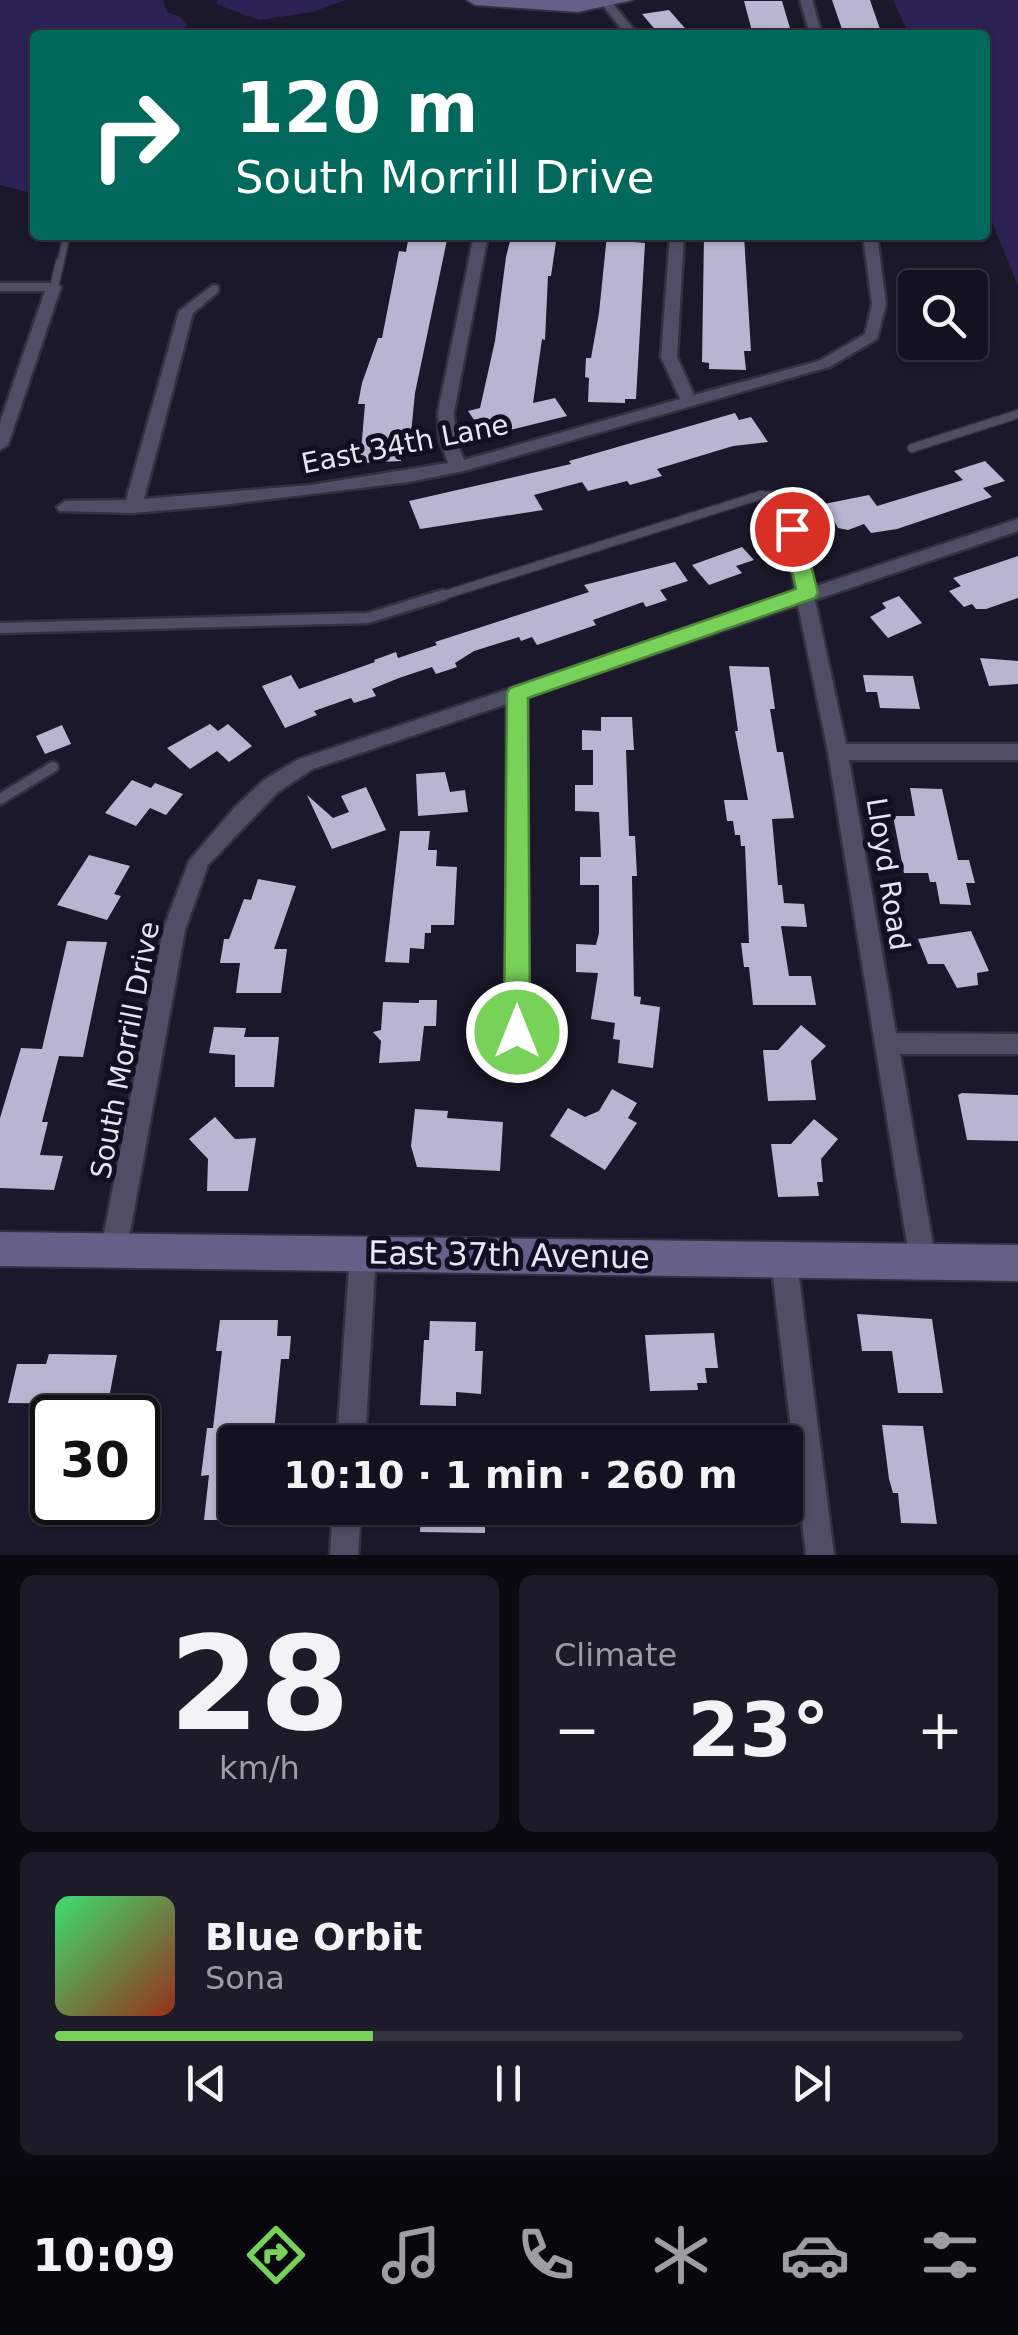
<!DOCTYPE html>
<meta charset="utf-8">
<style>
:root{--surface:#141220;--page:#1d1b29;--text:#f1f3f6;--muted:#9d9ea5;--line:#33323e;--accent:#78d259}
body{margin:0;font-family:"DejaVu Sans",sans-serif;background:var(--page);color:var(--text);height:100vh;display:flex;flex-direction:column;font-size:38px;white-space:nowrap}
*{box-sizing:border-box;margin:0}
p{font-size:32px;color:var(--muted)}
.icon{flex:none;width:55px;height:55px;fill:none;stroke:currentColor;stroke-width:2;stroke-linecap:round;stroke-linejoin:round}
.map{position:relative;height:1555px;overflow:hidden}
.panel{display:flex;flex-direction:column;gap:20px;padding:20px;background:#0b0a12;flex:1}
.panel>*{flex:none}
.guide{position:absolute;left:30px;top:30px;width:960px;height:210px;border-radius:10px;box-shadow:0 2px 8px #0004,0 0 0 2px var(--line);background:#00695c;color:#fff;overflow:hidden}
.controls{position:absolute;left:898px;top:270px;display:grid;gap:20px}
.controls a{display:grid;place-items:center;width:90px;height:90px;border-radius:10px;background:var(--surface);box-shadow:0 2px 8px #0004,0 0 0 2px var(--line);font-size:50px}
.speed{position:absolute;left:30px;top:1395px;display:flex;gap:20px;font-size:50px;font-weight:700;text-align:center}
.speed>*{display:grid;place-content:center;width:130px;height:130px;border-radius:50%;background:var(--surface);box-shadow:0 2px 8px #0004,0 0 0 2px var(--line);line-height:1}
.speed .limit{border:5px solid #111;border-radius:15px;background:#fff;color:#111}
.pin{position:absolute;display:grid;place-items:center;width:85px;height:85px;color:#fff;margin:-42px;border:5px solid #fff;border-radius:50%;box-shadow:0 2px 10px #0007}
.me{position:absolute;width:110px;margin:-55px;rotate:0deg;stroke-linejoin:round;filter:drop-shadow(0 0 8px #0008)}
.turn{display:flex;align-items:center;gap:35px;height:210px;padding:0 40px;font-size:45px}
.turn .icon{width:130px;height:130px;stroke-width:2.5}
.turn b{display:block;font-size:70px;line-height:85px}
.big{font-size:75px;font-weight:600;line-height:1.1}
.panel .widget{flex:1;display:flex;flex-direction:column;justify-content:center;gap:15px;min-width:0;padding:0 35px;border-radius:15px;background:var(--page)}
.panel .dial{align-items:center;gap:0}
.dial b{font-size:130px;line-height:1}
.song{display:flex;align-items:center;gap:30px}
.cover{width:120px;height:120px;border-radius:15px;background:linear-gradient(135deg,hsl(140 70% 55%),hsl(10 70% 35%))}
.played{height:10px;border-radius:5px;background:linear-gradient(90deg,var(--accent) 35%,var(--line) 35%)}
.keys{display:flex;justify-content:space-around;direction:ltr}
.heat{display:flex;justify-content:space-between;align-items:center;font-size:55px;direction:ltr}
.panel .tiles{flex:1;display:grid;gap:20px;grid-template-columns:1fr 1fr}
.widget:last-child{grid-column:span 2}
.trip{position:absolute;left:218px;top:1425px;width:585px;height:100px;border-radius:10px;background:var(--surface);box-shadow:0 2px 8px #0004,0 0 0 2px var(--line);font-weight:600;line-height:100px;text-align:center}
.dock{display:flex;height:160px;justify-content:space-around;align-items:center;background:#08070d;color:var(--muted)}
.dock .icon{width:70px;height:70px}
.dock .selected{color:var(--accent)}
.dock b{font-size:45px;color:var(--text)}
.map>svg:first-child{display:block}
.green{fill:#2c2256}
.building{fill:#b7b5cf}
.lines{fill:none;stroke-linecap:round;stroke-linejoin:round}
.lane-far2-casing{stroke:#33313f;stroke-width:10}
.lane-far1-casing{stroke:#33313f;stroke-width:11}
.lane-casing{stroke:#33313f;stroke-width:15}
.street-casing{stroke:#33313f;stroke-width:5}
.secondary-casing{stroke:#33313f;stroke-width:4}
.lane-far2{stroke:#4f4e64;stroke-width:6}
.lane-far1{stroke:#4f4e64;stroke-width:8}
.lane{stroke:#4f4e64;stroke-width:10}
.street{fill:#4f4e64;fill-rule:evenodd}
.secondary{fill:#64608a;fill-rule:evenodd}
.route{fill:#78d259;stroke:#4e883a;stroke-width:2.5}
.labels{text-anchor:middle;dominant-baseline:central;stroke-width:10;stroke-linejoin:round;paint-order:stroke}
.street-label{font-size:28px;fill:#e6e5f3;stroke:#110f21}
.near-street-label{font-size:32px;fill:#e6e5f3;stroke:#110f21}
</style>
<div class="map">
<svg width="1018" height="1555" viewBox="0 0 1018 1555">
<rect width="100%" height="100%" fill="#1a182a"/>
<!-- green -->
<path class="green" d="M0,0H163L167,12L180,17L188,26L171,35H35V194L0,185Z
M218,0H346L312,12L259,20L216,4Z
M893,0H1018V286L985,205V35H909Z"/>
<!-- building -->
<path class="building" d="M832,0H870L882,35H844Z
M744,1H782L792,35H753Z
M669,10L691,35L658,33L642,14Z
M409,235H448L415,393L409,454H401V461L360,463L365,404H358L362,383L378,338H382L399,251L406,252Z
M522,235H557L551,276H548L545,340L542,339L533,403L555,398L567,416L485,436L468,411L480,408L495,341L506,257L511,237Z
M607,235H633V242L645,243L636,399H625V403L588,402L589,378L585,377L586,358H591L599,313Z
M704,235H744L751,351H744L746,370L709,369V363L702,362Z
M735,413L739,420L751,417L768,442L733,446L657,469L662,476L630,485L627,481L588,491L582,482L534,495L543,510L420,529L409,501L571,464L569,461Z
M985,461L1005,481L983,488L992,497L897,529L871,533L864,524L848,530L838,528L824,504L869,495L877,506L963,480L954,471Z
M742,547L754,560L736,566L742,573L709,585L692,565Z
M1018,556V598L986,609H976L972,604L964,607L949,591L961,586L953,578Z
M675,562L688,581L660,590L667,600L646,607L643,602L593,620L596,625L537,645L532,637L521,641L519,637L474,651L455,663L457,667L436,674L432,667L399,678L372,689L376,696L354,703L351,698L314,711L317,715L285,728L262,686L291,675L299,689L375,662L374,660L396,652L398,658L437,645L435,642L589,592L584,585Z
M899,596L922,623L888,638L870,617L886,608L882,603Z
M980,658L1018,661V684L989,686Z
M729,666L769,667L775,709H770L777,752H783L794,818L772,819L778,885H782L784,903L804,904L807,927L781,926L789,976H811L816,1005H753L749,967H744L741,943H749L745,846H741L740,835H735L733,821H727L724,800H748L735,731H738Z
M863,675L913,676L920,709L880,708L877,692H866Z
M601,717H632L634,750H626L629,836H635L637,876H632L634,996L641,997L640,1004L660,1007L653,1068L618,1063L620,1040L613,1039L615,1023L591,1019L598,973L576,972V944L596,945L599,933V885H580V857H601L599,812L575,811V785H593V750H582V730L601,731Z
M210,724L218,731L228,724L252,746L229,762L217,751L190,769L167,748Z
M62,725L71,744L45,754L36,736Z
M445,772L450,792L465,790L468,812L418,816L416,774Z
M132,780L151,788L155,783L183,794L166,815L150,808L136,826L105,813Z
M366,787L386,830L332,849L307,795L333,818L349,812L341,796Z
M910,788L942,789L958,860H969L975,883H966L971,905L940,904L936,882H930L928,873H904L893,816H915Z
M400,831H430L428,850H437L436,866L457,867L454,925H431V933H425L424,949L410,948L409,963L385,962Z
M89,855L130,866L114,894L121,896L107,920L57,905Z
M258,879L296,886L274,949H287L281,993H236L240,963H220L224,939H229L244,899L251,900Z
M971,931L989,971L977,973L978,985L957,988L944,964H928L918,939Z
M67,941L107,942L83,1057L59,1056L42,1122H48L40,1155L63,1156L54,1190L0,1188V1118L21,1048L42,1049Z
M419,1000H437L436,1026H424L420,1061L379,1063L381,1041L373,1032L381,1030L383,1002L419,1003Z
M801,1025L826,1046L811,1061L816,1100L768,1101L763,1050H778Z
M214,1027L246,1028L244,1037H279L274,1087H235V1055L209,1053Z
M612,1089L637,1103L628,1118L637,1123L605,1170L550,1136L568,1108L585,1117L599,1111Z
M962,1093L1018,1095V1141L967,1140L958,1095Z
M415,1109L448,1111L447,1118L503,1122L500,1171L417,1167L411,1146Z
M215,1117L235,1139L256,1138L248,1191H207L208,1159L189,1139Z
M814,1119L838,1139L821,1159L823,1182H817L819,1196L778,1197L771,1144H791Z
M857,1314L932,1319L943,1393H898L892,1351H862Z
M220,1320H278L277,1336H291L289,1359H281L273,1442H235V1508H262L241,1525H231L228,1520H204L209,1475L201,1476L207,1428H213L222,1351H216Z
M430,1321L476,1322L475,1351H483L481,1394L456,1392V1406L420,1405L424,1340H429Z
M714,1333L718,1368H705L707,1383H697L698,1390L650,1391L645,1335Z
M49,1354L117,1355L108,1404L8,1403L17,1364H46Z
M882,1425L923,1426L937,1524L901,1523L898,1493H893L889,1479Z
M421,1508H485V1533L420,1532Z"/>
<g class="lines">
<!-- lane-far2 casing -->
<g class="lane-far2-casing">
<path id="lane-far2" d="M60,264L67,235"/>
</g>
<!-- lane-far1 casing -->
<g class="lane-far1-casing">
<path id="lane-far1" d="M54,287L60,262
M912,448L1018,414
M435,598L761,495L785,497"/>
</g>
<!-- lane casing -->
<g class="lane-casing">
<path id="lane" d="M0,628L368,618L443,595
M0,799L53,767"/>
</g>
<!-- street casing -->
<g class="street-casing">
<path id="street" d="M800,0H812L822,35H810Z
M603,1H611L638,35H626L601,3Z
M474,235H488L454,412L455,438L464,460L680,399L661,357L670,235H684L677,357L694,395L819,361L865,334L872,304L863,235H877L886,304L877,339L829,367L464,471L409,482L214,506L133,513L59,511L57,507L65,501L126,500L179,311L213,285L218,286V292L193,313L144,499L311,485L448,463L439,438L438,412Z
M0,283H54L61,287L8,445L0,450V422L45,291H0Z
M785,491L793,497L813,587L1018,519V531L815,600L846,744H1018V760H849L896,1033L1018,1034V1054H900L936,1262L932,1271L923,1275L914,1271L910,1262L828,752L798,605L527,697L528,1032L525,1039L517,1042L509,1039L506,1032L507,704L313,769L278,792L208,865L185,930L127,1249L123,1258L114,1262L105,1258L101,1249L163,930L189,861L235,807L264,780L299,759L796,593L777,497Z
M363,1240L372,1244L376,1253L365,1442H337L350,1253L354,1244Z
M784,1248L793,1252L797,1261L834,1555H806L771,1261L775,1252Z
M333,1508H361L358,1555H330Z"/>
</g>
<!-- secondary casing -->
<g class="secondary-casing">
<path id="secondary" d="M467,0H633L578,12L475,5Z
M0,1232L1018,1245V1281L0,1266Z"/>
</g>
<!-- lane-far2 -->
<use href="#lane-far2" class="lane-far2"/>
<!-- lane-far1 -->
<use href="#lane-far1" class="lane-far1"/>
<!-- lane -->
<use href="#lane" class="lane"/>
<!-- street -->
<use href="#street" class="street"/>
<!-- secondary -->
<use href="#secondary" class="secondary"/>
</g>
<!-- route -->
<path class="route" d="M792,522L802,529L818,593L815,598L528,698L530,1032L526,1040L517,1044L508,1040L504,1032L507,693L510,688L796,589L783,529Z"/>
<g class="labels">
<!-- street labels -->
<g class="street-label">
<text transform="translate(405 444) rotate(-11)">East 34th Lane</text>
<text transform="translate(888 874) rotate(81)">Lloyd Road</text>
<text transform="translate(125 1050) rotate(-79)">South Morrill Drive</text>
</g>
<!-- near-street labels -->
<g class="near-street-label">
<text transform="translate(509 1255) rotate(1)">East 37th Avenue</text>
</g>
</g>
</svg>
<div class="controls">
<a><svg class="icon" aria-label="search" viewBox="0 0 24 24"><circle cx="10" cy="10" r="6"/><path d="M15 15l6 6"/></svg></a>
</div>
<div class="speed"><div class="limit">30</div></div>
<div class="pin" style="left:792px;top:529px;background:#d93025"><svg class="icon" aria-label="arrive" viewBox="0 0 24 24"><path d="M6 21V4h12l-3 4 3 4H6"/></svg></div>
<svg class="me" style="left:517px;top:1032px" viewBox="-20 -20 40 40"><circle r="17" fill="#78d259" stroke="#fff" stroke-width="3"/><path d="M0-11L8 9 0 5-8 9z" fill="#fff"/></svg>
<div class="trip">10:10 · 1 min · 260 m</div>
<div class="guide">
<div class="turn"><svg class="icon" aria-label="right" viewBox="0 0 24 24"><path d="M7 20v-9h11M14 6l5 5-5 5"/></svg><div><b>120 m</b>South Morrill Drive</div></div>
</div>
</div>
<section class="panel">
<div class="tiles">
<div class="widget dial"><b>28</b><p>km/h</p></div>
<div class="widget"><p>Climate</p>
<div class="heat"><a>−</a><b class="big">23°</b><a>+</a></div>
</div>
<div class="widget">
<div class="song"><i class="cover"></i><div><b>Blue Orbit</b><p>Sona</p></div></div>
<div class="played"></div>
<div class="keys"><svg class="icon" aria-label="previous" viewBox="0 0 24 24"><path d="M18 5L8 12l10 7zM5 5v14"/></svg><svg class="icon" aria-label="pause" viewBox="0 0 24 24"><path d="M8 5v14M16 5v14"/></svg><svg class="icon" aria-label="next" viewBox="0 0 24 24"><path d="M6 5l10 7-10 7zM19 5v14"/></svg></div>
</div>
</div>
</section>
<nav class="dock">
<b>10:09</b>
<svg class="icon selected" aria-label="directions" viewBox="0 0 24 24"><path d="M12 3l9 9-9 9-9-9zM9 14v-3h6M13 9l2 2-2 2"/></svg>
<svg class="icon" aria-label="music" viewBox="0 0 24 24"><path d="M9 18V5l10-2v13"/><circle cx="6" cy="18" r="3"/><circle cx="16" cy="16" r="3"/></svg>
<svg class="icon" aria-label="phone" viewBox="0 0 24 24"><path d="M5 4h4l2 5-3 2q2 4 5 5l2-3 5 2v4C11 20 4 13 5 4z"/></svg>
<svg class="icon" aria-label="climate" viewBox="0 0 24 24"><path d="M12 3v18M4 7l16 10M4 17L20 7"/></svg>
<svg class="icon" aria-label="car" viewBox="0 0 24 24"><path d="M5 17H2v-5l4-1 3-4h7l3 4 3 1v5h-3M9 17h6M6 11h13"/><circle cx="7" cy="17" r="2"/><circle cx="17" cy="17" r="2"/></svg>
<svg class="icon" aria-label="filters" viewBox="0 0 24 24"><path d="M4 7h16M4 17h16"/><circle cx="9" cy="7" r="2"/><circle cx="15" cy="17" r="2"/></svg>
</nav>
